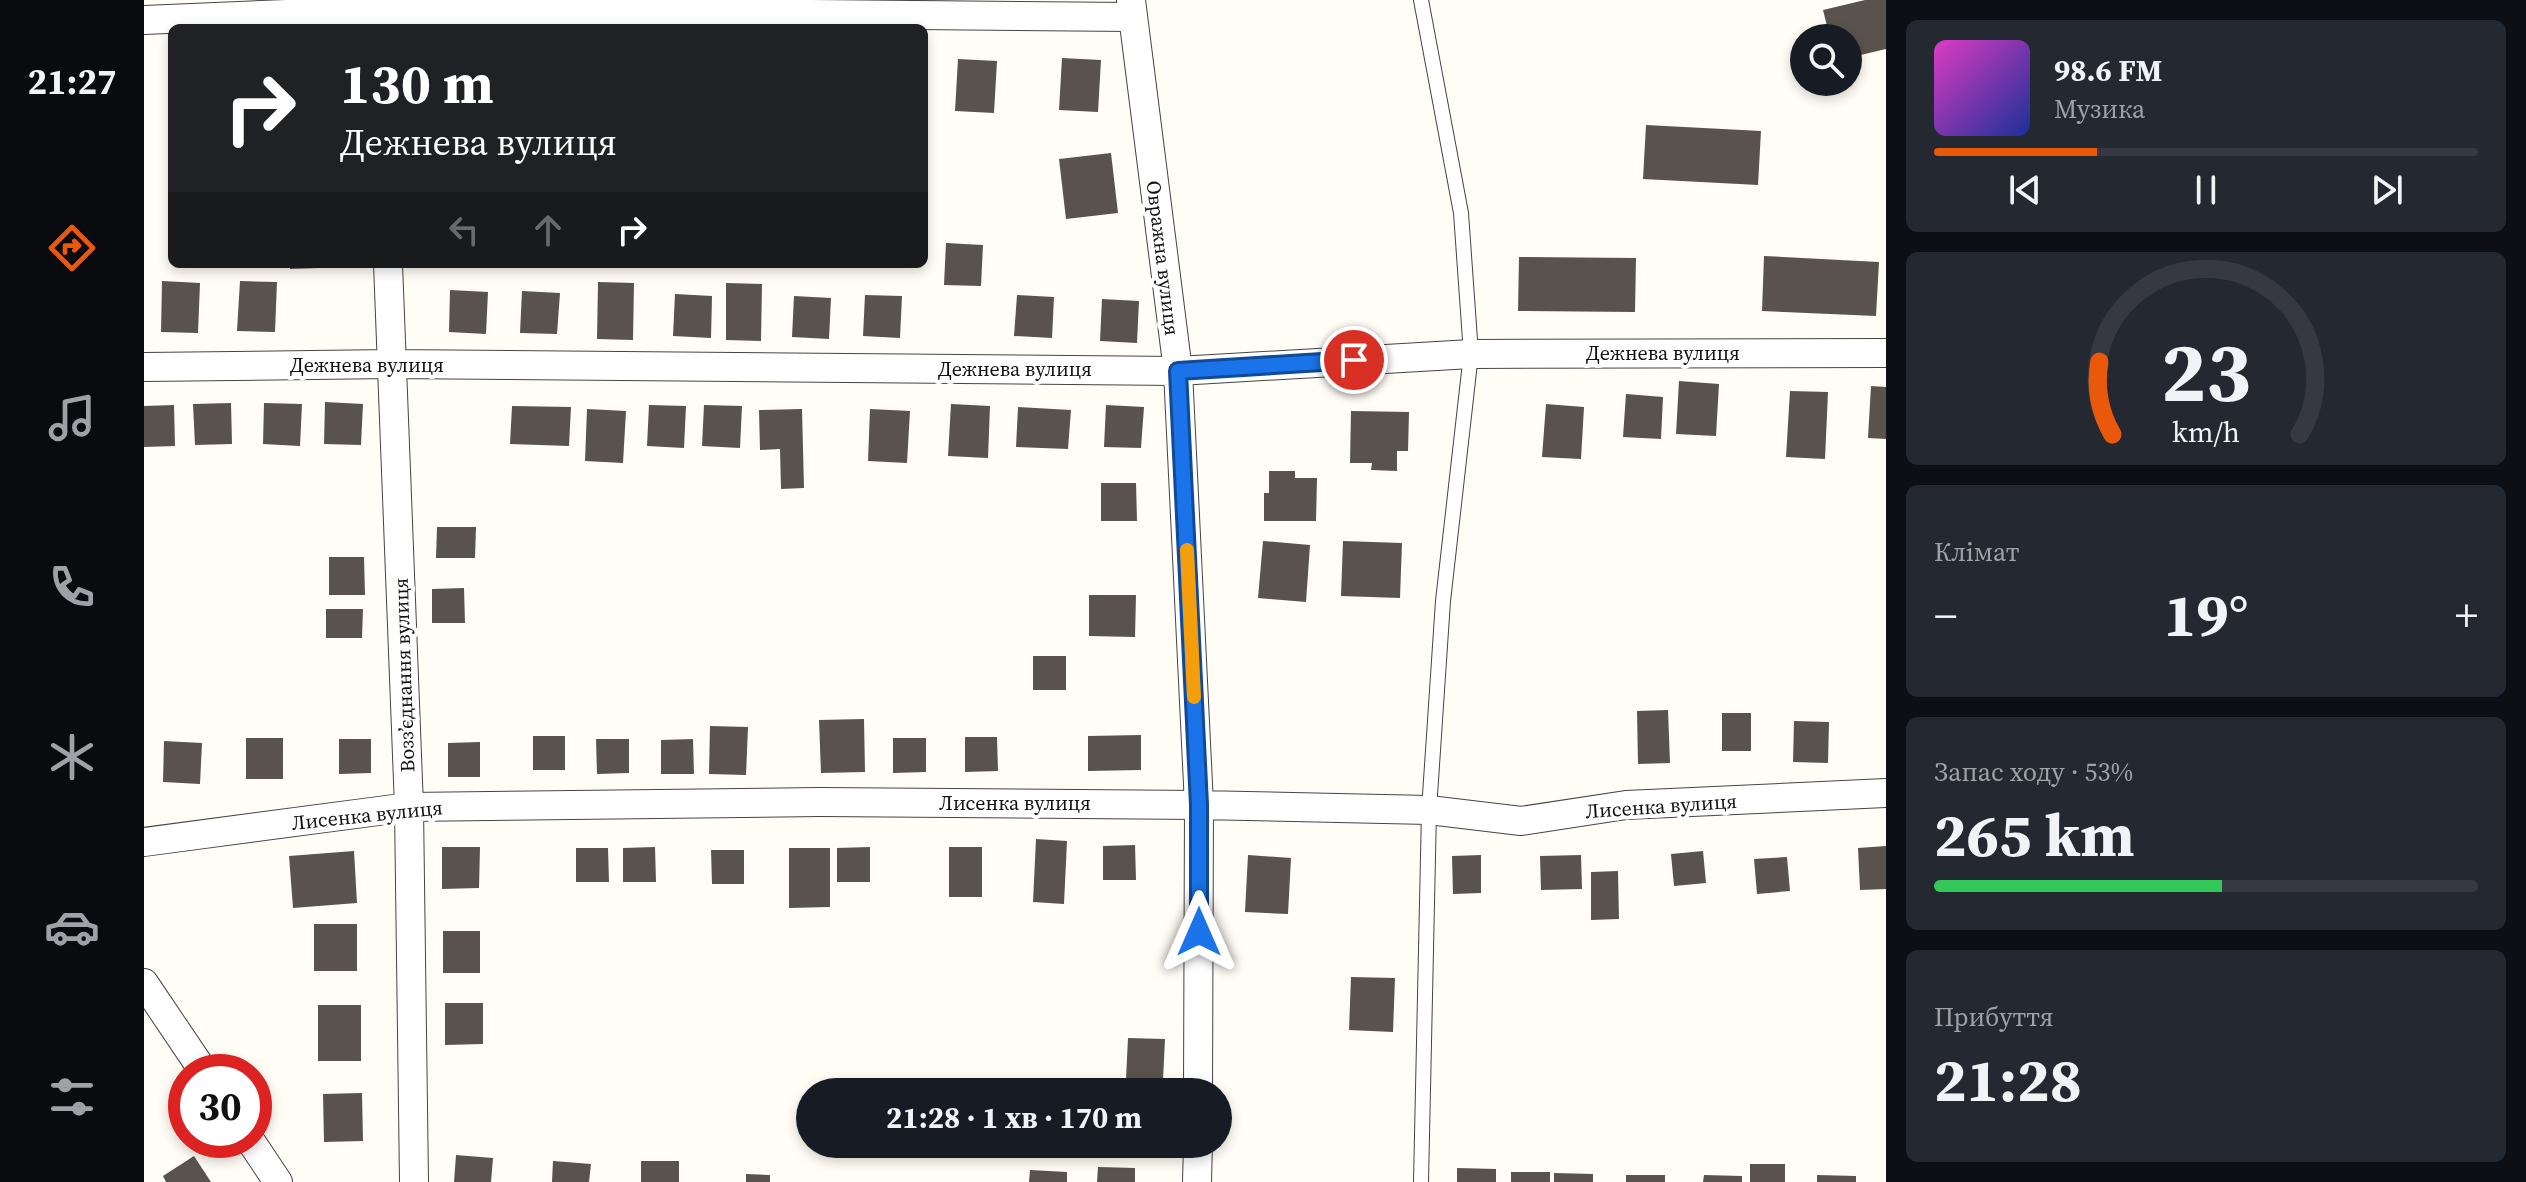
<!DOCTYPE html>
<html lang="uk">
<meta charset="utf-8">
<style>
:root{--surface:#171b24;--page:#242831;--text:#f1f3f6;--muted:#9ea1a6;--line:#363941;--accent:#ea580c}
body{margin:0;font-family:"Source Serif 4",serif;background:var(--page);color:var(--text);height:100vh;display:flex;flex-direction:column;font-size:30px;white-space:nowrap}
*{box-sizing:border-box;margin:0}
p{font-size:26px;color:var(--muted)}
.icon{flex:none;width:44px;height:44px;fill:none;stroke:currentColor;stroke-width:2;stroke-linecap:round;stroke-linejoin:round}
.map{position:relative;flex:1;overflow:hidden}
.sheet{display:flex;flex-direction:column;gap:20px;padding:20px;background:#0d0f14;width:640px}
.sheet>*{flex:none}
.banner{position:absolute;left:24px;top:24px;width:760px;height:244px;border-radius:12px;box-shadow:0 4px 12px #0003;background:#202124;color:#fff;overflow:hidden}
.buttons{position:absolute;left:1646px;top:24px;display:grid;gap:16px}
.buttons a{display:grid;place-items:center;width:72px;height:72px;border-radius:50%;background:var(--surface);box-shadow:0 4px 12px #0003;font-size:40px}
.speed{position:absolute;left:24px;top:1054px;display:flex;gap:16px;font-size:40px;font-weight:700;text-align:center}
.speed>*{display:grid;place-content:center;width:104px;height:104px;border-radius:50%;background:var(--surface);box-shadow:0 4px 12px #0003;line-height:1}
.speed .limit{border:12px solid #d22;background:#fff;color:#111}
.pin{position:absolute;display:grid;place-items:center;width:68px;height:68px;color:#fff;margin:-34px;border:4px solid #fff;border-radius:50%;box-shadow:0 2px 8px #0007}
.me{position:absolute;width:88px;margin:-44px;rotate:0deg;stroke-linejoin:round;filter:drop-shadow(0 0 6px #0008)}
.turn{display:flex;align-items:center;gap:28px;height:168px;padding:0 40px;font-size:36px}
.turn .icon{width:104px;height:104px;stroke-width:2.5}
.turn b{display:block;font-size:56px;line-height:68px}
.lanes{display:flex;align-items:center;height:76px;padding:0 40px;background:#0003;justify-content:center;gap:40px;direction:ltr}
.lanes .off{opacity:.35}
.big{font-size:60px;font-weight:700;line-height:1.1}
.sheet .card{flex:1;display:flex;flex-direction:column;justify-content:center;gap:12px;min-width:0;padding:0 28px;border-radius:12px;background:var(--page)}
.sheet .dial{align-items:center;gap:0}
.dial svg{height:208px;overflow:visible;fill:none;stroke:var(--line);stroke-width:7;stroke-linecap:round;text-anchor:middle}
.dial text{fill:var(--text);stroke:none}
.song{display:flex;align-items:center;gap:24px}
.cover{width:96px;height:96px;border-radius:12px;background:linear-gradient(135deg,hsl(310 70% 55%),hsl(230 70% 35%))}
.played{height:8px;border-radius:4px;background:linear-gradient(90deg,var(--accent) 30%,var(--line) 30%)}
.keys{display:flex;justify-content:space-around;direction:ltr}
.heat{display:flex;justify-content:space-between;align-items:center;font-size:44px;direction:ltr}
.charge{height:12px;border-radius:6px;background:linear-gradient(90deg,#34c759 53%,var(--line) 0)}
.trip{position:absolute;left:652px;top:1078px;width:436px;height:80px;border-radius:40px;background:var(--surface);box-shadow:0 4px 12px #0003;font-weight:700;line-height:80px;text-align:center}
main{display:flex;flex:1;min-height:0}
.tabs{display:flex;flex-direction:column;width:144px;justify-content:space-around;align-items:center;background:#090b0e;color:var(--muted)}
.tabs .icon{width:56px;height:56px}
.tabs .on{color:var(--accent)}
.tabs b{font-size:36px;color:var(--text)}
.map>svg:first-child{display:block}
.building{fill:#5a524d}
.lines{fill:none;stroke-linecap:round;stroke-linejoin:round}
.lane-casing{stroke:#444;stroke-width:16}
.street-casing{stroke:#444;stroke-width:30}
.lane{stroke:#fff;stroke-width:14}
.street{stroke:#fff;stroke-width:28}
.route-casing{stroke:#114b97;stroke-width:20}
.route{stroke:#1a73e8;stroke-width:14}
.slow{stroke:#f59e0b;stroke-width:14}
.labels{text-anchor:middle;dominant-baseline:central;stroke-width:8;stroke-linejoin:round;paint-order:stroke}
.street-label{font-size:20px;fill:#111;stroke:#fff}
</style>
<main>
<nav class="tabs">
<b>21:27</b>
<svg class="icon on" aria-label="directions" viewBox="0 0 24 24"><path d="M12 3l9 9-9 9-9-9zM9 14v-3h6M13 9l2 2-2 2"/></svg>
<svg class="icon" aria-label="music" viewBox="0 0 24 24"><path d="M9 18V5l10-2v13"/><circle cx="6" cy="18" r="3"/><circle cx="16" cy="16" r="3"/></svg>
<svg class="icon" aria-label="phone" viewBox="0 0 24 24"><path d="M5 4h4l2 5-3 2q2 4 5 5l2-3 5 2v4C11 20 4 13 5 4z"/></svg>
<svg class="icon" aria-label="climate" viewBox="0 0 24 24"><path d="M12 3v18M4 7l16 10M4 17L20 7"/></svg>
<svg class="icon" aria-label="car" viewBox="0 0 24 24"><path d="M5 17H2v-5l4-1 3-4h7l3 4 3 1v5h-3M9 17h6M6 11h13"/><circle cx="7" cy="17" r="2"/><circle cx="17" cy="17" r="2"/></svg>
<svg class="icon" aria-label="filters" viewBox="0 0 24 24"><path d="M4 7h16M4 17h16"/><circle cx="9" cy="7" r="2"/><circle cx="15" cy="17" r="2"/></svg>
</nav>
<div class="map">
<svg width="1742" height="1182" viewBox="0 0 1742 1182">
<rect width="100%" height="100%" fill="#fffdf5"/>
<!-- building -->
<path class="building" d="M1721,0H1742V49L1704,58V38H1686L1679,10Z
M918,58L957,60L954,112L915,110Z
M814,59L853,61L850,113L811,111Z
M1502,125L1617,131L1614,185L1499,179Z
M967,153L974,213L922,219L915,159Z
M802,243L839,245L837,286L800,285Z
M1620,256L1735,262L1732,316L1618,311Z
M1375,257L1492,258L1491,312L1374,311Z
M146,264H204V267L146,269Z
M18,281L56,283L54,333L17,332Z
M96,281L133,282L131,332L93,331Z
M454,282L490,283L489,340L453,339Z
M582,283L618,284L617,341L582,340Z
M306,290L344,292L342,334L305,332Z
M378,291L416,293L413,334L376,333Z
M531,294L568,296L567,338L529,336Z
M721,295L758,296L756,338L719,336Z
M873,295L910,297L908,338L870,336Z
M650,296L687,298L685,339L648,337Z
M958,299L995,301L993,343L956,341Z
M1535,381L1575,384L1572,436L1532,434Z
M1727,386L1742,387V439L1724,438Z
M1646,391L1684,392L1681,459L1642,457Z
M1482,394L1519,397L1517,439L1479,437Z
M181,402L219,404L217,445L180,444Z
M87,403L88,444L51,445L49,404Z
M120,403L158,404L156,446L119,444Z
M807,404L846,406L844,458L804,456Z
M1402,404L1440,407L1437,459L1398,457Z
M30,405L31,446L0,447V406Z
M505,405L542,406L540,448L503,446Z
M560,405L598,406L596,448L558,446Z
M962,405L1000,407L997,448L960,447Z
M368,406L427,407L425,446L366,444Z
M874,407L927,410L924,449L872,447Z
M443,409L482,411L479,463L441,461Z
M658,409L660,488L637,489L636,449L616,450L615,410Z
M726,409L766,411L763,463L724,461Z
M1207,411L1265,412L1264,451H1253V471L1227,470L1228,463H1206Z
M1125,471H1151V478H1173L1172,521H1120V493H1125Z
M957,483H992L993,521H957Z
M293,527H332L331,558H292Z
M1119,541L1166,545L1162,602L1114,598Z
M1199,541L1258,543L1256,598L1197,596Z
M185,557H220L221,595H185Z
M320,588L321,623H288V589Z
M945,595H992L991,637L945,636Z
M182,609H219L218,638H182Z
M889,656H922V690H889Z
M1524,710L1526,763L1494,764L1493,711Z
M1578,713H1607V751H1578Z
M720,719L721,772L677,773L675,720Z
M1650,721L1685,722L1684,763L1649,762Z
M566,726L604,727L602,775L565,774Z
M997,735V770L944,771V736Z
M389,736H421V770H389Z
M821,737H853L854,771L821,772Z
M102,738H139V779H102Z
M749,738H782V772L749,773Z
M195,739H227V773L195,774Z
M452,739H485V773L453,774Z
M549,739L550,774H517V740Z
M20,741L58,743L56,784L19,782Z
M336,742V777H304V743Z
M892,839L923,841L920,904L889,902Z
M991,845L992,880H959V846Z
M1742,846V889L1716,890L1714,848Z
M298,847H336L335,888L298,889Z
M511,847L512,882H479V848Z
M726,847V882H693V848Z
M805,847H838V897H805Z
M432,848H464L465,882H432Z
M645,848H686V907L645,908Z
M567,850H600V884H568Z
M210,851L213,903L149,908L145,856Z
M1559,851L1562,883L1530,886L1527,854Z
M1104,855L1147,858L1144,914L1101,912Z
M1337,855V893L1309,894L1308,856Z
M1437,855L1438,889L1397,890L1396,856Z
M1643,857L1646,891L1613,894L1610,859Z
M1474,871L1475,919L1447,920V872Z
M170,924H213V971H170Z
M299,931H336V973H299Z
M1207,977L1251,978L1249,1032L1205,1030Z
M301,1003H339V1044L301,1045Z
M174,1005H217V1061H174Z
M984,1038L1021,1039L1019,1080L982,1079Z
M218,1093L219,1141L180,1142L179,1094Z
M312,1155L349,1158L347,1182H310Z
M50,1156L67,1182H22L19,1176Z
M409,1161L447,1164L445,1182H408Z
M497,1161H535V1182H497Z
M1606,1164H1641V1182H1606Z
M954,1167L991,1168V1182H953Z
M1313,1168L1352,1169V1182H1313Z
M886,1170L923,1172V1182H885Z
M1367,1172H1406V1182H1367Z
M1410,1173L1449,1174V1182H1410Z
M602,1174L626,1175V1182H602Z
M1482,1175H1521V1182H1482Z
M1560,1175L1598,1176V1182H1559Z
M1673,1175L1712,1176V1182H1673Z"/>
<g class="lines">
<!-- lane casing -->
<g class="lane-casing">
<path id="lane" d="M1277,1182L1285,810L1299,601L1327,354L1317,213L1277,0"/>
</g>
<!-- street casing -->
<g class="street-casing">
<path id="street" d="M987,0L1034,371L1055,805L1054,1092
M0,20L237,10L988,17
M244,264L265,807L270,1182
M0,367L247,364L1034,371L1327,354L1742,353
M0,842L265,807L676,802L1055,805L1285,810L1377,821L1482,805L1742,793
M0,983L60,1072
M106,1140L134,1182
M1053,1182L1054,1144"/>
</g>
<!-- lane -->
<use href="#lane" class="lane"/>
<!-- street -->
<use href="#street" class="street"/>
</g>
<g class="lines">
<!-- route casing -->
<g class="route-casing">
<path id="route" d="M1055,932V805L1034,371L1210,360"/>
</g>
<!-- route -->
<use href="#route" class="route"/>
<!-- slow -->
<path class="slow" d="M1043,550L1050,697"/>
</g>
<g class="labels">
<!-- street labels -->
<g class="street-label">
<text transform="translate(1019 258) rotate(83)">Овражна вулиця</text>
<text x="1519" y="353">Дежнева вулиця</text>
<text x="223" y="365">Дежнева вулиця</text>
<text x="871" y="369">Дежнева вулиця</text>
<text transform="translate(260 675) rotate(-92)">Возз’єднання вулиця</text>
<text x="871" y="803">Лисенка вулиця</text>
<text transform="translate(1517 806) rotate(-4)">Лисенка вулиця</text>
<text transform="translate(223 815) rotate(-6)">Лисенка вулиця</text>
</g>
</g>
</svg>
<div class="buttons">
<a><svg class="icon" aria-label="search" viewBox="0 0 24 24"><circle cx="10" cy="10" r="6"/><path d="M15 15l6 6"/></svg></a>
</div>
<div class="speed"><div class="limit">30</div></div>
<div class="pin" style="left:1210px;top:360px;background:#d93025"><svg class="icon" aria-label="arrive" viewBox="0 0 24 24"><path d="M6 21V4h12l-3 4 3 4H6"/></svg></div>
<svg class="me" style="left:1055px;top:932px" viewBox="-20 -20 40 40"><path d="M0-17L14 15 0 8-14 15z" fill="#1a73e8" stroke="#fff" stroke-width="4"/></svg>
<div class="trip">21:28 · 1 хв · 170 m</div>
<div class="banner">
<div class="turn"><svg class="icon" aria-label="right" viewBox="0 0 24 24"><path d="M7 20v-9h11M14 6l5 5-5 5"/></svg><div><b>130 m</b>Дежнева вулиця</div></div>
<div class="lanes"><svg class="icon off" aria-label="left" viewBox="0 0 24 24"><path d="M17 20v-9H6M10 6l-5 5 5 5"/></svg><svg class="icon off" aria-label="ahead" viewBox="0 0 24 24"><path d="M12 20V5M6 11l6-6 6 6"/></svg><svg class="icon" aria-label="right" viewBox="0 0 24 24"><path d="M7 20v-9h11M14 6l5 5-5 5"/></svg></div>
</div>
</div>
<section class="sheet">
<div class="card">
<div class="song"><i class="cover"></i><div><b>98.6 FM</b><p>Музика</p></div></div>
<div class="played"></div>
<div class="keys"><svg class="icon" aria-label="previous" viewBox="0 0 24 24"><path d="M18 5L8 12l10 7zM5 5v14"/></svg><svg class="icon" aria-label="pause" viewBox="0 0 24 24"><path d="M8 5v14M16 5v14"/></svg><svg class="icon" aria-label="next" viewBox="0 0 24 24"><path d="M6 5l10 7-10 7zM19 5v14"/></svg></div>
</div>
<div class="card dial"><svg viewBox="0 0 100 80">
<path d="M14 69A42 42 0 1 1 86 69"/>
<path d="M14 69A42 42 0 0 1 9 41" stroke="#ea580c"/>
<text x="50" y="56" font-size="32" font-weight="700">23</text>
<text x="50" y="72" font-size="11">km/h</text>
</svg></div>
<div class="card"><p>Клімат</p>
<div class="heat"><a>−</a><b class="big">19°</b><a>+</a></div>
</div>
<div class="card"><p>Запас ходу · 53%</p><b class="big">265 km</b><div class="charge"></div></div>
<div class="card"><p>Прибуття</p><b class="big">21:28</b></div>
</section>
</main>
